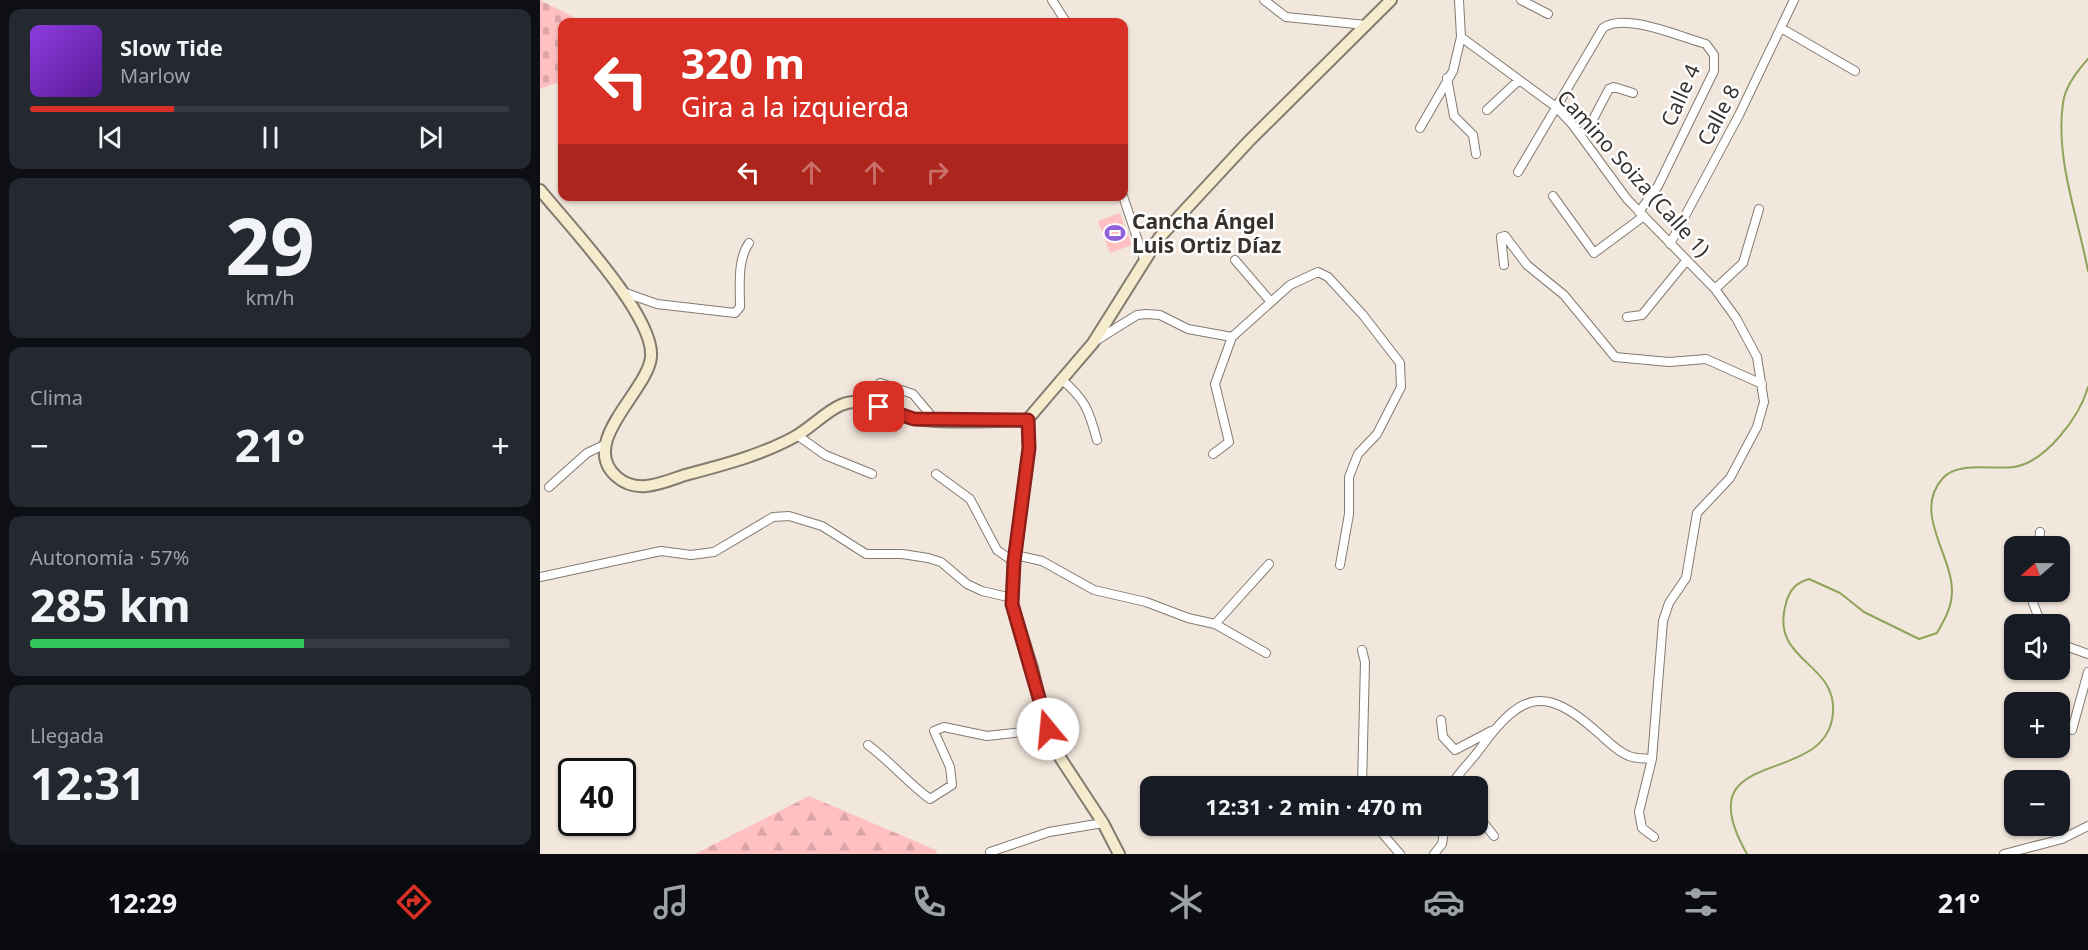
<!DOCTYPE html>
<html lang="es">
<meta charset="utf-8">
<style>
:root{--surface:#171b24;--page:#242831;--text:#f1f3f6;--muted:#9ea1a6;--line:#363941;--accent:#d93025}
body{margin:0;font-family:"Noto Sans",sans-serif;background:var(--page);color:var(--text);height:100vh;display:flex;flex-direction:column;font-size:22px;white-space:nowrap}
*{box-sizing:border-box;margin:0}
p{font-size:20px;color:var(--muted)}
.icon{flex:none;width:33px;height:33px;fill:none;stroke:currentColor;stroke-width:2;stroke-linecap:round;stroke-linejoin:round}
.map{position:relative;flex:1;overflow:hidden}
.panel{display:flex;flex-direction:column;gap:9px;padding:9px;background:#0d0f14;width:540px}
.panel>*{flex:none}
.banner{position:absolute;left:18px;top:18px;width:570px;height:183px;border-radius:12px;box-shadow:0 2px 4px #0004;background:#d93025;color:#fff;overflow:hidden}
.needle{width:39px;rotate:250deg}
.fabs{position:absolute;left:1464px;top:536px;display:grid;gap:12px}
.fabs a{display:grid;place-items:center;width:66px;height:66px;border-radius:12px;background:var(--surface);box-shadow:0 2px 4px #0004;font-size:30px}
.speed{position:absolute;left:18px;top:758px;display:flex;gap:12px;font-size:30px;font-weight:700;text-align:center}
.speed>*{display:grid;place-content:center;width:78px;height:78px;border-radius:50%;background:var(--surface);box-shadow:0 2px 4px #0004;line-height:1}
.speed .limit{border:3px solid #111;border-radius:9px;background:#fff;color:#111}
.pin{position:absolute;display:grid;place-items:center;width:51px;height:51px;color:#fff;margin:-26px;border-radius:12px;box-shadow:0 3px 9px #0006}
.me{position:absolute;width:66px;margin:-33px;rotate:343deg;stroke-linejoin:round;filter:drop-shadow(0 0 4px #0008)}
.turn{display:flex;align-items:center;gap:21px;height:126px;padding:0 24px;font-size:27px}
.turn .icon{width:78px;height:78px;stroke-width:2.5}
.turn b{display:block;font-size:42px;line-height:51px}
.lanes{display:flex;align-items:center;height:57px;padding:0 24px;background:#0003;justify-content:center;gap:30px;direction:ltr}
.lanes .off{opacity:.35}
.big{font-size:45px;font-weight:700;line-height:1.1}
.panel .card{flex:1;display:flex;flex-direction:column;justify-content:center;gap:9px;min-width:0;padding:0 21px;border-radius:12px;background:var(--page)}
.panel .dial{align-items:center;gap:0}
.dial b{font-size:78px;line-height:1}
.song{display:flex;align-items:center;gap:18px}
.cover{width:72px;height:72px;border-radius:9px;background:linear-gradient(135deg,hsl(270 70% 55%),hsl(270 70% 35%))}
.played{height:6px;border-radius:3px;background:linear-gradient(90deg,var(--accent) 30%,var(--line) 30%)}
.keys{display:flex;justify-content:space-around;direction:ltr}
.heat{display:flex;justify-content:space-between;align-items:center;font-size:33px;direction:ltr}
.charge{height:9px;border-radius:4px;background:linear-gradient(90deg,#34c759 57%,var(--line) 0)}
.trip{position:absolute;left:600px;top:776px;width:348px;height:60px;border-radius:12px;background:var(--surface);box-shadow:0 2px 4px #0004;font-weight:700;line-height:60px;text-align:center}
.tab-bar{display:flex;height:96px;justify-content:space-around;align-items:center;background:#090b0e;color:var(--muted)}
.tab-bar .icon{width:42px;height:42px}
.tab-bar .on{color:var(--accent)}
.tab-bar b{font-size:27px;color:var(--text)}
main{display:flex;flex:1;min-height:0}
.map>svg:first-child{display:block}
.forest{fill:url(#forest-firs)}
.cemetery{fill:url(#cemetery-stones)}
.pitch{fill:#ffc0c2}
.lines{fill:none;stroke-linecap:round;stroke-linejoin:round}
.stream{stroke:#8fa359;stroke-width:2}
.street-casing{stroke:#847a70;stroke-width:10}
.secondary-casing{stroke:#847a70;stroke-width:14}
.street{stroke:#fff;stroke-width:8}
.secondary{stroke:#f4eccc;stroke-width:10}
.route-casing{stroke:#8d1f18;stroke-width:15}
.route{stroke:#d93025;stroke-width:10}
.labels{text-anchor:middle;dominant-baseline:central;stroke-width:5;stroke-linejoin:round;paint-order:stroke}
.street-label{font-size:21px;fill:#37322e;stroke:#fff}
.poi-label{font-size:21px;font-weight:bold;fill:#37322e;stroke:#fff;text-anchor:start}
</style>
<main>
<section class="panel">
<div class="card">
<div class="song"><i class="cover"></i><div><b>Slow Tide</b><p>Marlow</p></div></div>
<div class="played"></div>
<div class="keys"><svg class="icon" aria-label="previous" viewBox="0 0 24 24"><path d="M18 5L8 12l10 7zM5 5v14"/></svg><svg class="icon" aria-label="pause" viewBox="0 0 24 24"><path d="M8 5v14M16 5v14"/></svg><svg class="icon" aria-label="next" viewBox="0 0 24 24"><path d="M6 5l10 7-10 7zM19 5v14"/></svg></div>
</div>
<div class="card dial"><b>29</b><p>km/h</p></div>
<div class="card"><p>Clima</p>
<div class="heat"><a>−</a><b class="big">21°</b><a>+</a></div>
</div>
<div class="card"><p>Autonomía · 57%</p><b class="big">285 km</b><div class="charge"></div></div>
<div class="card"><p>Llegada</p><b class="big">12:31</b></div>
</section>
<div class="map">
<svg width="1548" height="854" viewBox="0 0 1548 854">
<defs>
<pattern id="forest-firs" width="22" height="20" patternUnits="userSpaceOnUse" patternTransform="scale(1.5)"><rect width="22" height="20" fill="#ffc0c2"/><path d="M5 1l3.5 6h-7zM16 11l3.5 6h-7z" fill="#dba5a7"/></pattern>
<pattern id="cemetery-stones" width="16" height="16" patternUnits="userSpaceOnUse" patternTransform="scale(1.5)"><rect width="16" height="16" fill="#ffc0c2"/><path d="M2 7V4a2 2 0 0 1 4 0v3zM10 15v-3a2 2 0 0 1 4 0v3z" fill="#dba5a7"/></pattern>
</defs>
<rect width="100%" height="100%" fill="#f2e7dc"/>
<!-- forest -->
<path class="forest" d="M269,796L396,850L397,854H155Z"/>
<!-- cemetery -->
<path class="cemetery" d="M0,0L43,22H22V81L0,89Z"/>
<!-- pitch -->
<path class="pitch" d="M580,213L592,245L570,253L558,221Z"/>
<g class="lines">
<!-- stream -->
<path class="stream" d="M1548,59C1538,70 1525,87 1523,103C1515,159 1538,217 1548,271
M1207,854C1143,742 1287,790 1293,713C1297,661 1229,662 1246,603C1250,589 1256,583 1269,579L1300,593L1324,612L1379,639L1397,633C1405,619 1412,607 1412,591C1412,554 1372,512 1403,478C1418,461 1453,470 1474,467C1506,462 1540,416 1548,387"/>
<!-- street casing -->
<g class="street-casing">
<path id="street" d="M512,0L526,22
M724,0L746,17L826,25
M919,0L921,37L1016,107L1032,124L1087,199L1175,289L1196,318L1217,357L1224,402L1217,427L1190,478L1157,513L1146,578L1129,603L1123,621L1112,759L1099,812L1102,828L1114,837
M981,0L1008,14
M1241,28L1315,71
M907,78L914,116L933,135L936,154
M947,110L979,80
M880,128L913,71L921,37
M1040,134L1050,125L1069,89L1074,87L1093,93
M978,172L1063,28C1085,12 1140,37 1166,44L1174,55V71L1118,186L1099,212
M583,196L604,259
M1013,196L1054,253L1104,216
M1130,244L1199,115L1254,0
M695,260L731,302
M964,265L961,237L965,236L987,265L1024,295L1075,357L1129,362L1166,359L1222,384
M1175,289L1203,263L1219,209
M83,292L117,304L195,313L200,307C200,287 197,260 209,243
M1087,317L1102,315L1146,261
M557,340L597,315L606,314L620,315L648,329L692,337L750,285L778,272L788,277L823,315L860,363L861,387L837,434L818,454L809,477V514L800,565
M521,379C545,399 549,410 557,440
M340,383L373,394L394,419
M257,435L285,455L332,474
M673,454L689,442L675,384L692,337
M396,474L430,499L457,550L474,562
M9,487L47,453L66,444
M1499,546L1500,532
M475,555L502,561L554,590L606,602L648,618L675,624L729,564
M0,577L121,551L151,555L174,552L233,517L249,516L282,526L326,554H362L388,558L401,562L427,584L442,591L472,598
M1494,591L1492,600L1501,624
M675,624L726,653
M1520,644L1548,654
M901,720L903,737L915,750L951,731
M1532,730L1548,672
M328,745C351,762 368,783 390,799L412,785L410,767L394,731L404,727L447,736L508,729
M822,786L825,662L822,650
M911,786C920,770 932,761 942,746C982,692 1005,686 1056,731C1067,740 1076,751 1089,756C1096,759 1105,758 1112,759
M938,816L954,836
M835,825L860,854
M450,852L509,832L563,823
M894,854L902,844L905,825
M1464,854L1522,839L1548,826"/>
</g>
<!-- secondary casing -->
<g class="secondary-casing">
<path id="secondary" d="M0,190C27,223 115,316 111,357C108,391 37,443 77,477C85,484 95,487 106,486C119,485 133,479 145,475C183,465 222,455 256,436C272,427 285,412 301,405C327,394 350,415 375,419C408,424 454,420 488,421
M579,854L563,823L521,759L504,719L492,668L472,604L474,562L489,448L488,419L553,343L619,238L709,141L851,0"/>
</g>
<!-- street -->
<use href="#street" class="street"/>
<!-- secondary -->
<use href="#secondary" class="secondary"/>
</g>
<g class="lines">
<!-- route casing -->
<g class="route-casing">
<path id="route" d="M339,407L374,419L488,420L489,448L474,562L472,604L508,729"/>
</g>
<!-- route -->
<use href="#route" class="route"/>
</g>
<!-- icons -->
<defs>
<g id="stadium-bare" transform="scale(1.62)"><path d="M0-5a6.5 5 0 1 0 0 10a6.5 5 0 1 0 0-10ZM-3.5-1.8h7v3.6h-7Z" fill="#9161db" stroke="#fff" stroke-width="2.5" paint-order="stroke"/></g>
</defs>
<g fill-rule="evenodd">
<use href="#stadium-bare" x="575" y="233"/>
</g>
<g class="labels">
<!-- street labels -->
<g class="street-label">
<text transform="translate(1140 95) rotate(-66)">Calle 4</text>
<text transform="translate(1178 115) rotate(-62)">Calle 8</text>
<text transform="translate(1094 173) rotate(48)">Camino Soiza (Calle 1)</text>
</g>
<!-- poi labels -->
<g class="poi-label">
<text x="592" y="221">Cancha Ángel<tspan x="592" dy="24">Luis Ortiz Díaz</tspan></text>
</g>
</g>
</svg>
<div class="fabs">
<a><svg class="needle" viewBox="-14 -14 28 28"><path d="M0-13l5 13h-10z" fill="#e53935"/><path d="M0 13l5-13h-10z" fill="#9ea1a6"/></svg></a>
<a><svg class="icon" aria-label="sound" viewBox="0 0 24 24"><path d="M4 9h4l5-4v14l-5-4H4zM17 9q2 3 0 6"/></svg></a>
<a>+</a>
<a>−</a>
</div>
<div class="speed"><div class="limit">40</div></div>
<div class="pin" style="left:339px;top:407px;background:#d93025"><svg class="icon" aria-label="arrive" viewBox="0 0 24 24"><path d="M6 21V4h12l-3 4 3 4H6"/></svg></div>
<svg class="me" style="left:508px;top:729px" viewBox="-20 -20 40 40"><circle r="19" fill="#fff"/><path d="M0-13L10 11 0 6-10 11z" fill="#d93025"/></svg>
<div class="trip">12:31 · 2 min · 470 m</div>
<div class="banner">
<div class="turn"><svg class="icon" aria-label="left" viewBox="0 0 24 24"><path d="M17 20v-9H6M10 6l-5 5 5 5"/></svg><div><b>320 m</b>Gira a la izquierda</div></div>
<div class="lanes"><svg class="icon" aria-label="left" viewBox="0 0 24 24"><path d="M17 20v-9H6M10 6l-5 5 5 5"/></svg><svg class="icon off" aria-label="ahead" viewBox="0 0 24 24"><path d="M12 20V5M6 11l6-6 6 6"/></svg><svg class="icon off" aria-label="ahead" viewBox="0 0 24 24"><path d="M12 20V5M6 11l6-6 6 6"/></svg><svg class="icon off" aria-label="right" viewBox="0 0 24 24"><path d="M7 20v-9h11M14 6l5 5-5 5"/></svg></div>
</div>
</div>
</main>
<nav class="tab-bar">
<b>12:29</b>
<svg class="icon on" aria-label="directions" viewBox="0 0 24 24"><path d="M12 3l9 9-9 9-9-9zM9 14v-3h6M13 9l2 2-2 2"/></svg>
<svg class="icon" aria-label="music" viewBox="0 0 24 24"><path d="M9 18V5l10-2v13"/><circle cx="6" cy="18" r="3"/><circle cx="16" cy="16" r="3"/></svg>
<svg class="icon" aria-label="phone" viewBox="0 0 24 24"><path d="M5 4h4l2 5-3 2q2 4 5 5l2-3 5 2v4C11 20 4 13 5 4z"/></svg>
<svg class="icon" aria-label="climate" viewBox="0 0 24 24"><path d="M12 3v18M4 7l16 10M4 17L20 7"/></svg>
<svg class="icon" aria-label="car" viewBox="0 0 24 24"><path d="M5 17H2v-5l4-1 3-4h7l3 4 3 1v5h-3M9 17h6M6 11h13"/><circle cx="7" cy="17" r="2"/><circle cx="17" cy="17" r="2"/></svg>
<svg class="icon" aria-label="filters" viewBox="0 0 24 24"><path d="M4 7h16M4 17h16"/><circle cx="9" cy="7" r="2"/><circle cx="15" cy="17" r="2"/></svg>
<b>21°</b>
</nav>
